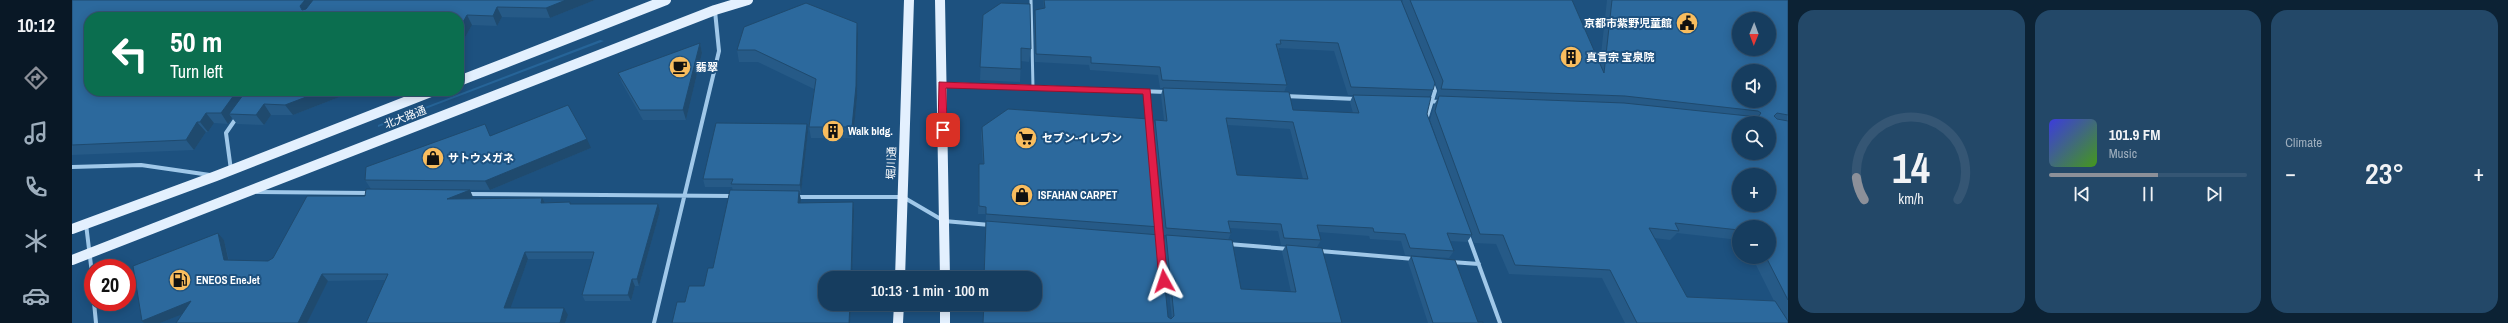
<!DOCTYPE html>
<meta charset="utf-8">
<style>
:root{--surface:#163d5f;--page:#234868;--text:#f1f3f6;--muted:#9eaebd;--line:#355674;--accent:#8c9099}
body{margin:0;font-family:"Archivo Narrow","Noto Sans JP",sans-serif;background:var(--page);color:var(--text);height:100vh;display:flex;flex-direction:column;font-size:15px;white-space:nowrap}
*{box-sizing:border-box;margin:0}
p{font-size:13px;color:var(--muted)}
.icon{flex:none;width:22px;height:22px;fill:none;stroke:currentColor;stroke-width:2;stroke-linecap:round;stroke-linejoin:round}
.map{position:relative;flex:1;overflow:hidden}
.side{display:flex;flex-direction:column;gap:10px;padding:10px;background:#0c2234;width:720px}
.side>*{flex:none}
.banner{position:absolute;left:12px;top:12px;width:380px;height:84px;border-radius:16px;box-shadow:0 2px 10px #0003,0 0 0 1px var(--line);background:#0b6e4f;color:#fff;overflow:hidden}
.needle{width:26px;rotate:181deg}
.tools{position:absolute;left:1660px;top:12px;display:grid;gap:8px}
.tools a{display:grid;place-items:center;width:44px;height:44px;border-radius:50%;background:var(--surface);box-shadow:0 2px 10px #0003,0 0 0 1px var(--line);font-size:20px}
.speed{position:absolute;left:12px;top:259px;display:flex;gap:8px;font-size:20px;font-weight:700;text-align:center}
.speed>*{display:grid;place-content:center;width:52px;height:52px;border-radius:50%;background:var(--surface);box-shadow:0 2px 10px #0003,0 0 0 1px var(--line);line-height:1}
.speed .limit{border:6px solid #d22;background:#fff;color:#111}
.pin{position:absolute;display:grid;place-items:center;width:34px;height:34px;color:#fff;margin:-17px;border-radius:8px;box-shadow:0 2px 6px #0006}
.me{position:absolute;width:44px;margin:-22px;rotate:355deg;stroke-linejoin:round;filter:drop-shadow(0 0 3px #0008)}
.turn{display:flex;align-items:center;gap:14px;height:84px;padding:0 20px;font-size:18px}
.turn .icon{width:52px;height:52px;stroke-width:2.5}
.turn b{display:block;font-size:28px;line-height:34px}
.big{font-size:30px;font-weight:600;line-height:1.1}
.side .card{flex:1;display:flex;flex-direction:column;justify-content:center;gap:6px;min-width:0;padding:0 14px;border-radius:16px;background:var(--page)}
.side .dial{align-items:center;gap:0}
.dial svg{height:104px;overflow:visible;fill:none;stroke:var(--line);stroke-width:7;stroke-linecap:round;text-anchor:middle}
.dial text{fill:var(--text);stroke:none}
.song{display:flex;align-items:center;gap:12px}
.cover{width:48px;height:48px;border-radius:6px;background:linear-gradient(135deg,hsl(240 70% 55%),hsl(100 70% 35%))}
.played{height:4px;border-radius:2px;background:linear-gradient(90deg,var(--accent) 55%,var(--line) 55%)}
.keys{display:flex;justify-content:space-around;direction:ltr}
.heat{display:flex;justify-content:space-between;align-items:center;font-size:22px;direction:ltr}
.side .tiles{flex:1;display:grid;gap:10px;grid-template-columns:repeat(3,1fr)}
.trip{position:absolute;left:746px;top:271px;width:224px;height:40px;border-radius:16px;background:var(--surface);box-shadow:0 2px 10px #0003,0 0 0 1px var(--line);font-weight:600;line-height:40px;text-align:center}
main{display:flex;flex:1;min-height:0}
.dock{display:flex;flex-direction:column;width:72px;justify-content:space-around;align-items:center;background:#091826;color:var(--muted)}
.dock .icon{width:28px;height:28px}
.dock .active{color:var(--accent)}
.dock b{font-size:18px;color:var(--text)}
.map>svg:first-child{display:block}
.green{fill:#266498}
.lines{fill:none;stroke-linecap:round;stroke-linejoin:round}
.lane{stroke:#a0c8e9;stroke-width:3}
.street{stroke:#a0c8e9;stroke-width:4}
.primary{stroke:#e3f0fe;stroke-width:10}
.wall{fill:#265a87;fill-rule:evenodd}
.shaded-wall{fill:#1f4a6e}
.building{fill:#2c699d;stroke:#1f4a6e;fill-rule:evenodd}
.route{fill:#e11d48;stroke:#92132f}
.labels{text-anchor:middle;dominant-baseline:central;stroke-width:4;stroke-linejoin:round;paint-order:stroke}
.poi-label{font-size:11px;font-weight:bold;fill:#fff;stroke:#1d517f;text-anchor:start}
.street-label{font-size:11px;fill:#fff;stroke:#1d517f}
</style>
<main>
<nav class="dock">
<b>10:12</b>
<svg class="icon active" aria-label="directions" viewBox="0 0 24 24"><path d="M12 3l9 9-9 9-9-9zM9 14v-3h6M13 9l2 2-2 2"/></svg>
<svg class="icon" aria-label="music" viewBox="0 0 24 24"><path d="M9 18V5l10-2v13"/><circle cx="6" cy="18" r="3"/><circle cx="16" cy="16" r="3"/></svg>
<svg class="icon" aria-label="phone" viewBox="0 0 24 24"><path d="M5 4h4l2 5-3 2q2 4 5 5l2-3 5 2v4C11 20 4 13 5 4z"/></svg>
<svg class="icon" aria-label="climate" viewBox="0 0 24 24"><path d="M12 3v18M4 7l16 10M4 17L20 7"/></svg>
<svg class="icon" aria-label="car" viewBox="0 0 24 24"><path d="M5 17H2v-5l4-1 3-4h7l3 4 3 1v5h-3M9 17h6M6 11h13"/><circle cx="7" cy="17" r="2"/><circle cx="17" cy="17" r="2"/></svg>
</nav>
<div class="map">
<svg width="1716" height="323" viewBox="0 0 1716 323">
<rect width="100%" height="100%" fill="#1d517f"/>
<!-- green -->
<path class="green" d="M528,40L532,41L306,127V125Z"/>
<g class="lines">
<!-- lane -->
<path class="lane" d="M959,0L961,87
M1075,91L1081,157
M1087,225L1088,237"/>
<!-- street -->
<path class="street" d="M871,84L1094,92
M1212,96L1284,99
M1354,101L1370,102
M1354,120L1363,91L1360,83
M0,167L69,165L138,175
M159,170L154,133L165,117
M185,192L298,193
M395,194L660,196
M723,197H831L872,221L918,225
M14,224L21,282
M1396,235L1428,323
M1156,244L1217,249
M1248,251L1342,259
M1379,262L1407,264
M22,302L24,323
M582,323L647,51L643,11"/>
<!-- primary -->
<path class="primary" d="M868,0L873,278
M387,81L594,0
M0,229L144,176L361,91
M0,260L643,10L676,0
M828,278L837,0
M873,304V323
M826,323L827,304"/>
</g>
<!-- wall -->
<path class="wall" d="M0,0H523L478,18L430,17L425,26L400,25L387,48V17L17,91H283L221,115H199L192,125L165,124L160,118L156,124L142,123L136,132H134L122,150L0,155Z
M971,0H1329L1361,90L1357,97L1355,114L1400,235L1395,242L1378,241L1382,251L1377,258L1333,255L1329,241L1298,239L1297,236L1246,232L1249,240L1245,247L1270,323H911V304H963V278H912L914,214H906L907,164H911L909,135L910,127L1088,227L1086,235L1096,317L1099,319H1100L1092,242L1094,235H1092L1081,127L1083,120H1092L1089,95L1091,88H1088L1086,75L1018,70L1017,65L963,62L962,18L963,10L972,8ZM1207,48L1262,51L1276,95H1281L1278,102L1281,113L1221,110L1212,92L1215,85L1206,51ZM1156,125L1218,129L1231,179L1165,175ZM1158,228L1206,231L1209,245H1214L1210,252L1219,292L1169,289L1156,240L1159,233Z
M1331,0H1500L1528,63L1535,0H1716V323H1553L1530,278L1437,274L1424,244L1402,243L1358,120L1362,105L1366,98H1364L1366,90L1330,2ZM1667,227H1697V257H1680L1702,301L1615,297L1582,238L1598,240L1605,233L1667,240Z
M911,15L959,49L957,62L949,61L948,82L908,80Z
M785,23L786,34L785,98L781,138H739L737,127L742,89L686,62H667L665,50Z
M628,43L630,53L614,120H571L550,83L546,73Z
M736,132L729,193H727L729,200L728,203L781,202L782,211L778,323H600L613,302L632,286L641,268L661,191L660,187H633L631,179Z
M419,136L519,148L418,190L299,189L293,180Z
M401,197L396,199L472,202L588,211L567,286H563L559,301H513L510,295L520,259H456L438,308L496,315L493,323H294L313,280L256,281L235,323H104L110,314L88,323H72L146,233L152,240L157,260L196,261Z
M1339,256L1406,322L1411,323H1356L1336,262Z"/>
<!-- shaded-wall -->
<path class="shaded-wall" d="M233,0H246L235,16L228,6Z
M494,0H523L478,18L474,8Z
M425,7L430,17L425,26L421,16Z
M395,15L400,25L387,48V29Z
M785,23L786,34L785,98L781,138L780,127Z
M628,43L630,53L614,120L611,110Z
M165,91H180L157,114L160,118L156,124L149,113Z
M250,91H283L221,115L213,105Z
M192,104L199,115L192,125L184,115Z
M134,113L142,123L136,132L128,122Z
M125,122L134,132L122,150L114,140Z
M735,124L736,132L729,193L728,185Z
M515,139L519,148L418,190L413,181Z
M398,190L401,197L379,206L375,199Z
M727,191L729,200L727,212L726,203Z
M470,198L474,205L469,203Z
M781,202L782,211L780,278H779Z
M586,204L588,211L567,286L565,279Z
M146,233L152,240L158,267L152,260Z
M453,252L456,259L436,315L432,308Z
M250,274L256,281L235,323H226Z
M560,279L563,286L559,301L556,295Z
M119,301L126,308L88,323H72L70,321Z
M778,304H779L778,323H777Z
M492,308L496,315L493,323H488Z"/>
<!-- building -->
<path class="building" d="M0,0H233L228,6L230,10L234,9L241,0H494L474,8L425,7L421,16L395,15L387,29V17H17V91H165L149,113H134L128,122H125L114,140L0,145Z
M972,0H1329L1363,83L1361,90L1279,87L1266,43L1208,40L1209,44H1204L1215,85L1090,80L1088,67L1019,63V57L964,54L963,10L973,8Z
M1338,0H1500L1532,73L1540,0H1716V115L1705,113L1702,116L1705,119L1716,121V300L1694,257H1697V227H1667V230L1603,223L1607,231L1577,228L1615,297L1703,301L1716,321V323H1565L1538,270L1443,265L1431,235L1408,234L1363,111L1367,96L1552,103L1686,117L1689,113L1686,111L1553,96L1369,89L1371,81ZM1667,19H1697V49H1667ZM1667,71H1697V101H1667ZM1667,123H1697V153H1667ZM1667,175H1697V205H1667Z
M734,3L785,23L784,86L780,127H737L744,79L683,50H665L672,27Z
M929,3L958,4L959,49L949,48V69L908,67L911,15Z
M628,43L611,110H568L546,73Z
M1091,88L1217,92L1221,110L1287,113L1281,95L1359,97L1355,114L1400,235L1375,233L1382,251L1338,248L1333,234L1302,232L1301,228L1245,225L1249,240L1212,238L1209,224L1156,221L1159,233L1094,228L1083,120L1095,121ZM1154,118L1221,122L1236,179L1165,175Z
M174,91H250L213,105L192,104L184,115L157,114Z
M496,105L515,139L413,181L293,180L294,167L413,124L418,136Z
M936,109L1077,119L1088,227L914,214V207L907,206V164H912L910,127Z
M644,123L735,124L728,185L659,184L661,179H631Z
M294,189L398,190L375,199L470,198L469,203L498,202V204H586L565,279H560L556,295H510L522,252H453L432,308H492L488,323H294L316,274H250L226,323H104L119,301L70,321L61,266L146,233L152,260L196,261L201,258L235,196H293Z
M658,190L727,191L726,203L781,202L779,278H753V304H778L777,323H600L605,302H613L617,286H632L636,268H641Z
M914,221L1088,235L1096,317L1099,319L1102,316L1094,235L1160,240L1169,289L1224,292L1214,245L1250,248L1270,323H911L912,304H963V278H912Z
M1339,256L1383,260L1406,322H1411V323H1361Z"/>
<!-- route -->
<path class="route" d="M867,82L1078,89L1096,284L1092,285L1087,281L1071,94L874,88L875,130L871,133L866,130Z"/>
<!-- icons -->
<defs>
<g id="civic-disc" transform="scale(1.15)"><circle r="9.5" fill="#f9bd5e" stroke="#1d517f"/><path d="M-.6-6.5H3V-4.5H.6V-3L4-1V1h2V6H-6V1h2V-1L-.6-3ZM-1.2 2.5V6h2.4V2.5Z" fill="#111"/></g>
<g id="building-disc" transform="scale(1.15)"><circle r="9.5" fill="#f9bd5e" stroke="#1d517f"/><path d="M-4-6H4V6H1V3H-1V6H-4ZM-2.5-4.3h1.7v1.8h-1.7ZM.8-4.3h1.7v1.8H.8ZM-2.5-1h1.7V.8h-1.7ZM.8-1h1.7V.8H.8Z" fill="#111"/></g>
<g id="cafe-disc" transform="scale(1.15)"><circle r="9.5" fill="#f9bd5e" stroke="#1d517f"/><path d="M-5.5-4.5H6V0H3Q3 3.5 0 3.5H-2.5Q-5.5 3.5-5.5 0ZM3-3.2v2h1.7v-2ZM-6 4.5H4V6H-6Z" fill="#111"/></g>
<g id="supermarket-disc" transform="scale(1.15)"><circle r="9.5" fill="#f9bd5e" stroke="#1d517f"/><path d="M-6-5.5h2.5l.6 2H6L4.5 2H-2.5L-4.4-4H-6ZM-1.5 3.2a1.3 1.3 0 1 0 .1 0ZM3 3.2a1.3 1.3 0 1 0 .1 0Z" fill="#111"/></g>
<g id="shop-disc" transform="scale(1.15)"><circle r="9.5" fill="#f9bd5e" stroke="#1d517f"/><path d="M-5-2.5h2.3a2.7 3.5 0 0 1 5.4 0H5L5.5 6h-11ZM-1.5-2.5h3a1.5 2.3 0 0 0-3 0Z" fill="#111"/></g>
<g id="fuel-disc" transform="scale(1.15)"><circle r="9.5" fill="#f9bd5e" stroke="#1d517f"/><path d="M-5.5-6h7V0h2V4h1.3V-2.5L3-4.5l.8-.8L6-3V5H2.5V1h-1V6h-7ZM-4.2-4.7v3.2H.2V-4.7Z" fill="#111"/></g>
</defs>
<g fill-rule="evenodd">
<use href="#civic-disc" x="1615" y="23"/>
<use href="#building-disc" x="1499" y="57"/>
<use href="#cafe-disc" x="608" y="67"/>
<use href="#building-disc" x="761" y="131"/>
<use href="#supermarket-disc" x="954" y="138"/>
<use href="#shop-disc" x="361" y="158"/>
<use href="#shop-disc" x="950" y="195"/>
<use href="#fuel-disc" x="108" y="280"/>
</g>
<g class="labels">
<!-- poi labels -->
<g class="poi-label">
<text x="1600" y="23" text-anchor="end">京都市紫野児童館</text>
<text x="1514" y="57">真言宗 宝泉院</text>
<text x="624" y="67">翡翠</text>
<text x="776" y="131">Walk bldg.</text>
<text x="970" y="138">セブン-イレブン</text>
<text x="376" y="158">サトウメガネ</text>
<text x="966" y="195">ISFAHAN CARPET</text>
<text x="124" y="280">ENEOS EneJet</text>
</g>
<!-- street labels -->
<g class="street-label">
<text transform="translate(333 117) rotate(-21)">北大路通</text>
<text transform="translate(819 163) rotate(-88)">堀川通</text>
</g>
</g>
</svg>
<div class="tools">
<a><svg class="needle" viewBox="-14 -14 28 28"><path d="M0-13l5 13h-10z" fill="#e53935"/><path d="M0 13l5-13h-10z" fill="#9eaebd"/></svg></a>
<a><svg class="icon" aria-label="sound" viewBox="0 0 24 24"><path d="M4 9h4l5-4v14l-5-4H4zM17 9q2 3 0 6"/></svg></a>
<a><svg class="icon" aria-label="search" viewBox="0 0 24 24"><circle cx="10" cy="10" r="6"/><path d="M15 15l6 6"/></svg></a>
<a>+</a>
<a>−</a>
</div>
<div class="speed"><div class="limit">20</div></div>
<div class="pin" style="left:871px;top:130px;background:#d93025"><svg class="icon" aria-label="arrive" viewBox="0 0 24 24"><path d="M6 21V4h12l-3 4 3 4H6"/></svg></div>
<svg class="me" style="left:1092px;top:281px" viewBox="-20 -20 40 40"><path d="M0-17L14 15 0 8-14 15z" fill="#e11d48" stroke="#fff" stroke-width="4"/></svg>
<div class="trip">10:13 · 1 min · 100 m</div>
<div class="banner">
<div class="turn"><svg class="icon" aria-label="left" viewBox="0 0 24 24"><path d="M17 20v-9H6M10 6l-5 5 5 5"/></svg><div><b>50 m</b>Turn left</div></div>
</div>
</div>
<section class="side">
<div class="tiles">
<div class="card dial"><svg viewBox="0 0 100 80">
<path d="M14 69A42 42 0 1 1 86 69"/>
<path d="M14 69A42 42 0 0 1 8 52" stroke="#8c9099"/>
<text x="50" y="56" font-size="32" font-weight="700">14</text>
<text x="50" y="72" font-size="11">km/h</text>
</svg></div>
<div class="card">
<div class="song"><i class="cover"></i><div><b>101.9 FM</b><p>Music</p></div></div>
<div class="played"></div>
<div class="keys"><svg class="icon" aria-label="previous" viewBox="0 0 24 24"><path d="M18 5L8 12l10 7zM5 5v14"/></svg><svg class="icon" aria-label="pause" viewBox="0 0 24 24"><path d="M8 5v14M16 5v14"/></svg><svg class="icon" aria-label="next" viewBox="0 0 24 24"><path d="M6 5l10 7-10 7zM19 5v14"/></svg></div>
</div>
<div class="card"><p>Climate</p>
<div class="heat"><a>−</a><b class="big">23°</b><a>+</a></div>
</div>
</div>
</section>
</main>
